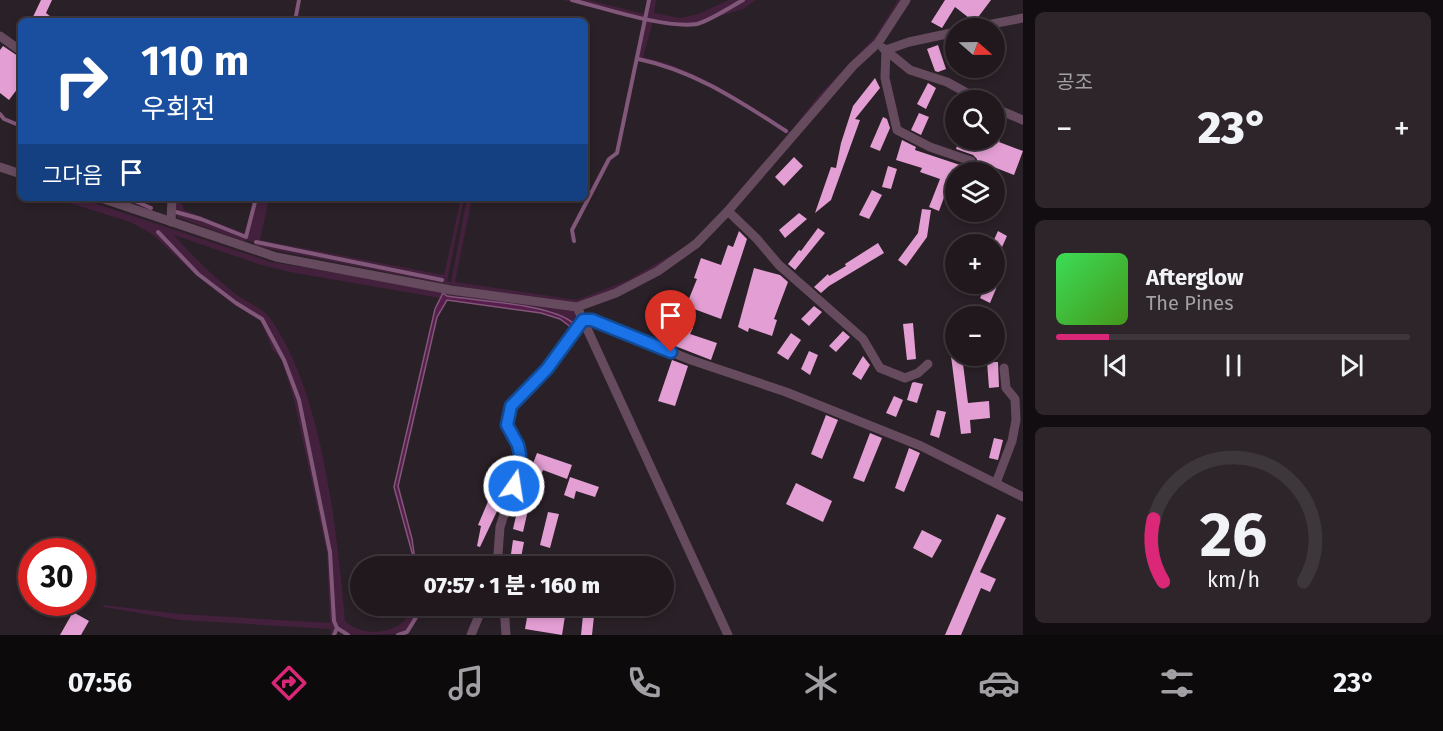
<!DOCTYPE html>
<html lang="ko">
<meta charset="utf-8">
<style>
:root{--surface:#20181d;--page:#2d252a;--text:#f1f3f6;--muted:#a2a0a4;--line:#3d373b;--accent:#db2777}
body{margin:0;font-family:"Fira Sans","Noto Sans KR",sans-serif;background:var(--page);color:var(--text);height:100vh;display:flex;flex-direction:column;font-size:22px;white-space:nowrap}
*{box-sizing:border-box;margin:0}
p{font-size:20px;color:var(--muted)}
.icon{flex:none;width:33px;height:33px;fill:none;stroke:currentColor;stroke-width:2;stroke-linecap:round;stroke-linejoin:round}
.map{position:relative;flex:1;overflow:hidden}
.panel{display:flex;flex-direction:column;gap:12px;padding:12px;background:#120d10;width:420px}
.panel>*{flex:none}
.hud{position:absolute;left:18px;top:18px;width:570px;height:183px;border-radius:9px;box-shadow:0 3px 9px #0003,0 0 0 2px var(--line);background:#1a4fa0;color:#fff;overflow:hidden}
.needle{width:39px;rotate:110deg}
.tools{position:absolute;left:945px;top:18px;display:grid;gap:12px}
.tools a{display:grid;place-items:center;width:60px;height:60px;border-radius:50%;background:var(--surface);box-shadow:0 3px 9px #0003,0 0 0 2px var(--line);font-size:30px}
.speed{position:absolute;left:18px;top:538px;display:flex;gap:12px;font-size:30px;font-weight:700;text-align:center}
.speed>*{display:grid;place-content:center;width:78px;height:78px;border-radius:50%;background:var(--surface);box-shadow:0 3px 9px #0003,0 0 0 2px var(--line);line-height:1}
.speed .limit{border:9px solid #d22;background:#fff;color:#111}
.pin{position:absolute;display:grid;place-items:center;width:51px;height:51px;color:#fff;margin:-62px -26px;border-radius:50% 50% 50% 0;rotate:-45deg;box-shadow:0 0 6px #0007}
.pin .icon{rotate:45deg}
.me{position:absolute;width:66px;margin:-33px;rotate:13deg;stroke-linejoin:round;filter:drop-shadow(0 0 4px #0008)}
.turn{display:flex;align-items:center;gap:21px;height:126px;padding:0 24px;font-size:27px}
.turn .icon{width:78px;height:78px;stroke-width:2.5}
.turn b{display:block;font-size:42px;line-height:51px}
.then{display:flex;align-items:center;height:57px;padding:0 24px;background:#0003;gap:12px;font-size:22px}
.big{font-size:45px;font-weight:800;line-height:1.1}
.panel .widget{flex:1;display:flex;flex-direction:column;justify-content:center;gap:9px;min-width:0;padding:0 21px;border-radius:9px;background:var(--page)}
.panel .dial{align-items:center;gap:0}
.dial svg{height:156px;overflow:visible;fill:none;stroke:var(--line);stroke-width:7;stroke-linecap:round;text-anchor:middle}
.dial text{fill:var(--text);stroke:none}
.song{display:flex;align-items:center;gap:18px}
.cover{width:72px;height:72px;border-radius:9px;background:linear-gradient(135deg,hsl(130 70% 55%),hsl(100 70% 35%))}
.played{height:6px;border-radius:3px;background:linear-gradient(90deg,var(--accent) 15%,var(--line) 15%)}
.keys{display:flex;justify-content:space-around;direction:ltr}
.heat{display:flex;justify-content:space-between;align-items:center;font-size:33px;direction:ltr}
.trip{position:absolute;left:350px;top:556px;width:324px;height:60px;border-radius:30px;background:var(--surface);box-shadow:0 3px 9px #0003,0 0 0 2px var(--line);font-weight:800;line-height:60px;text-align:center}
.dock{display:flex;height:96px;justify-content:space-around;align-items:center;background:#0d0a0c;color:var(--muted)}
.dock .icon{width:42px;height:42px}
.dock .on{color:var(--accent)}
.dock b{font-size:27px;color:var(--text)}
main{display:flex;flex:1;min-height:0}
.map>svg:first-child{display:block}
.green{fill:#43203c}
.water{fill:#571e4d;stroke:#81577a;stroke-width:1.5}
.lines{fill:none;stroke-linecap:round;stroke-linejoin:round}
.stream{stroke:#81577a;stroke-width:4}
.building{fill:#e39fd3}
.minor{stroke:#664b5f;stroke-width:9}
.route-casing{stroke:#114b97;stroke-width:15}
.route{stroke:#1a73e8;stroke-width:10}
</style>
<main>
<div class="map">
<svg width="1023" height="635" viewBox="0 0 1023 635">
<rect width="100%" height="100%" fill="#2a2027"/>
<!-- green -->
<path class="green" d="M563,0H589L644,14L647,0H656L654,13L680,18L698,14L729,0H756L743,9L717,17L699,25L653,22L643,57C698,69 743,101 790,132L819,95L875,37L898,0H902L876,42L850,66L726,210L694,242L667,262L614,291L591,300L576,303L562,302L445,284L255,246V243L246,240L243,241L177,217L175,198H180L184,210L244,233L254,198H269L260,240L444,275L461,198H464L447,281L451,282L467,198H472L455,282L577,300L628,280L695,241L788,135L749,109L690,77L636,59L643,20Z
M54,198H79L271,262L519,303L571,310L577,313L572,328L573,323L530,308L447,296L443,294L440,298L290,272L258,264L174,235C194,258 213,276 237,295C247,303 262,307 270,318C323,392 337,532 345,621C357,633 379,635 396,627C403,623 411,613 417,606H426L408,634L344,635L338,630L335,635H331V629L180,620L104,607L103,605L180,614L330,623L327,553L294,400L282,360L272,349L260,319L233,304L197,276L152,234L130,222Z"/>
<!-- water -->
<path class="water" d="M443,293L447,296C478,301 551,304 573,323L572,328L560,319L541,313L447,300L437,317L398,486L412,539L416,567L394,487L435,309Z"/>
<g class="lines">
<!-- stream -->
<path class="stream" d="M572,0C604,8 666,29 697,24C709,21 731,7 743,0
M295,21L299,0
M638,59C693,70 739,101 786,131
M0,114L4,119L21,126
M128,198L151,208
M176,212L201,219L246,237L256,198
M158,232L198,274L236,303L262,319L284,360L299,400L330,552L334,621L337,628L334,635
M574,241L572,230L609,159L617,153L649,0
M256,242L442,280
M337,628L348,635
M398,635L407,632L423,606"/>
</g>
<!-- building -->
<path class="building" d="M41,0H52L46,13L56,21H31Z
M945,0H991L976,20L973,21L955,7L942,28L931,22Z
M938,45L946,69L938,72L935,71L927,49Z
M3,46L21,58V84L9,100L0,93V50Z
M875,78L880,88L855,119L860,120L831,200L815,213L831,167L836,168L841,143L853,106Z
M928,83L936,88L926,109L917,104Z
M919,113L929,117L921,135L911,130Z
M883,117L887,119L890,128L880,151L870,147Z
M902,140L916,147L915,150L969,168L976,166L977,159L973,155L956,149L959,140H1000L999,142L1023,151L1014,175L991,166L988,172H956V183L950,181L939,211L929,207L940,179L920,172L922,168L896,160Z
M794,157L803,166L784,186L775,177Z
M888,166L897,169L891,189L882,187Z
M872,190L882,195L869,219L859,215Z
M922,209L931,210L927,237L906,266L898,260L918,233Z
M799,213L807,219L785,238L779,230Z
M818,228L825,233L795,270L788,264L799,250L801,251Z
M739,231L747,239L721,319L686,306L697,279L694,278L701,258L721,265L728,245L733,247Z
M998,231L1007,236L994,265V244H992Z
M878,243L884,253L829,286L821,293L814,287L828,274L829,276L846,266L845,264Z
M754,268L780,275L788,282L774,319L777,320L772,336L749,328L748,332L738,327Z
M987,284H998L990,303L980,298Z
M814,306L822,312L809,326L801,319Z
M659,311L669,315L668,319L693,328L690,334L717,343L711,360L675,346L677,341L652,332Z
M913,323L916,359L907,360L903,324Z
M843,331L850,337L836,352L829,346Z
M791,333L801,340L788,360L777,353Z
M809,351L818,355L810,375L801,369Z
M863,356L870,365L861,380L852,374Z
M951,356H962L968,403L989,401L990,418L970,420L971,433L961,434Z
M672,360L688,366L675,406L658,401Z
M987,362H998L999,387L989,388Z
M914,382L923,384L917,403L907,400L912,383Z
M894,396L903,400L896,417L886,413Z
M937,410L946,412L939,438L930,435Z
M826,415L838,420L822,459L811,454Z
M870,433L882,438L864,482L853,478Z
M994,438L1003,440L998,460L989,458Z
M909,448L920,453L904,492L895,488Z
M537,453L572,465L567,479L543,470L537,486L526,482Z
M504,464L512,468L499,507L480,547L477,546L481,526L478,525Z
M570,477L599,487L595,497L576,491L574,499L564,495Z
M796,483L832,501L823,522L786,504Z
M518,507L528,510L523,532L513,529Z
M548,512L559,514L550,548L540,545Z
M997,514L1006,518L980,572L996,579L990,592L981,588L961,635H945Z
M922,530L942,540L932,558L913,548Z
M513,540L524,542L520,563L510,561Z
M529,606H540L539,612L565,616L562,635L525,629Z
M73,612L89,621L81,635H60Z
M583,615L594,616L592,635H581Z"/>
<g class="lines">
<!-- minor -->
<path class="minor" d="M971,28L1023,18
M956,32L909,42L886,50L885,78L897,130L930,147L971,161
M0,36L21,51
M883,48L910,70L947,82L980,100
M994,108L1023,120
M0,167L21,174
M101,198L276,257L451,290L577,307L616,293L658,271L696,244L728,211L853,66L878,43L906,0
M728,211L757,239L779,265L863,339L880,368L905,378L918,373L928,364
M171,222L172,198
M577,307L728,635
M996,483L1012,441L1016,420L1015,399L1006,388L1004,368
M497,567L500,527L520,465L518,445L507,425V416L511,406L547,369L583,320H592L691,360L786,392L921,446L1023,497
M504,606L506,635
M471,635L483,606"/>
</g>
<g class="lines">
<!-- route casing -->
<g class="route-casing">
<path id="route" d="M514,486L520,465V455L518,445L507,425L511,406L547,369L583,320H592L671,352"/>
</g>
<!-- route -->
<use href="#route" class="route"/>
</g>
</svg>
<div class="tools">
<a><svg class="needle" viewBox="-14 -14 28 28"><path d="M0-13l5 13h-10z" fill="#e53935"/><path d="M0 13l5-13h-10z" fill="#a2a0a4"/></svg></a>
<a><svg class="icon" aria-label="search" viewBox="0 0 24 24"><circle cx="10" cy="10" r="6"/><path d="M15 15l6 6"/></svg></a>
<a><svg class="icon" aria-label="layers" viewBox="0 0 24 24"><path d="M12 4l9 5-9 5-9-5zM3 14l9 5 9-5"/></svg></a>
<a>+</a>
<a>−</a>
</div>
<div class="speed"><div class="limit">30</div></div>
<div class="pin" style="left:671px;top:352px;background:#d93025"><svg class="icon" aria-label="arrive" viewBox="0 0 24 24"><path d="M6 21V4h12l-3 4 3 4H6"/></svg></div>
<svg class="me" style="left:514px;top:486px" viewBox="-20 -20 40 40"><circle r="17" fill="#1a73e8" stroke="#fff" stroke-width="3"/><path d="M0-11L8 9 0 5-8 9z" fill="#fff"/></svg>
<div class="trip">07:57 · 1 분 · 160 m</div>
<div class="hud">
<div class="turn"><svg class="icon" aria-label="right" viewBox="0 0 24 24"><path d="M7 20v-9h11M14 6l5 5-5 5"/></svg><div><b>110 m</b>우회전</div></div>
<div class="then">그다음<svg class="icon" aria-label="arrive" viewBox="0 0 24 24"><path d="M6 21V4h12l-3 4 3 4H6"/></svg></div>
</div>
</div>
<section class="panel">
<div class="widget"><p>공조</p>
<div class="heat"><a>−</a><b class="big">23°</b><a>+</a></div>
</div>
<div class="widget">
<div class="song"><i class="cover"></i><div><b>Afterglow</b><p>The Pines</p></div></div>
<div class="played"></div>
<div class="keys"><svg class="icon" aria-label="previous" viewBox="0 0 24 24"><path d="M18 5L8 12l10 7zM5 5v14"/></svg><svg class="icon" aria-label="pause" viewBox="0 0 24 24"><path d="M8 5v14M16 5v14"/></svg><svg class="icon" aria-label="next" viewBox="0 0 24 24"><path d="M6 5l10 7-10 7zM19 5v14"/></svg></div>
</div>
<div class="widget dial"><svg viewBox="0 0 100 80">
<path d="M14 69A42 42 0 1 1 86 69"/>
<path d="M14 69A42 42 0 0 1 9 37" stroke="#db2777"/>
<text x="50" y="56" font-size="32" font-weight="700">26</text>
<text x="50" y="72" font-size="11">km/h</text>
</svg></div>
</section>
</main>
<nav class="dock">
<b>07:56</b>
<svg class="icon on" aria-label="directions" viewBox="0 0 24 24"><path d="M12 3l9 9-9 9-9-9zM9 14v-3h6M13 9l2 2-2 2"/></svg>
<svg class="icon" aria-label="music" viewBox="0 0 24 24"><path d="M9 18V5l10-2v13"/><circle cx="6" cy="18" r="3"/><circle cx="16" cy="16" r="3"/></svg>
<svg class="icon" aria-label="phone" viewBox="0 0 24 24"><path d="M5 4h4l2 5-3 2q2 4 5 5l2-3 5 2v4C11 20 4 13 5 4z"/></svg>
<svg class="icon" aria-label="climate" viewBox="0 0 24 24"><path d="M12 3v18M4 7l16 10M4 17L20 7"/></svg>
<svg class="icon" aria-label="car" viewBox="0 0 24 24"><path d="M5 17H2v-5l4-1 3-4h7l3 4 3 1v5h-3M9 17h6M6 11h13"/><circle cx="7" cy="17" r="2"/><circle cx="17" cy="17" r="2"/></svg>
<svg class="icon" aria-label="filters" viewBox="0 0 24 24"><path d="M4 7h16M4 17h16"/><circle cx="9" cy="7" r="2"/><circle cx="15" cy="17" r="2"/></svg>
<b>23°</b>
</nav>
